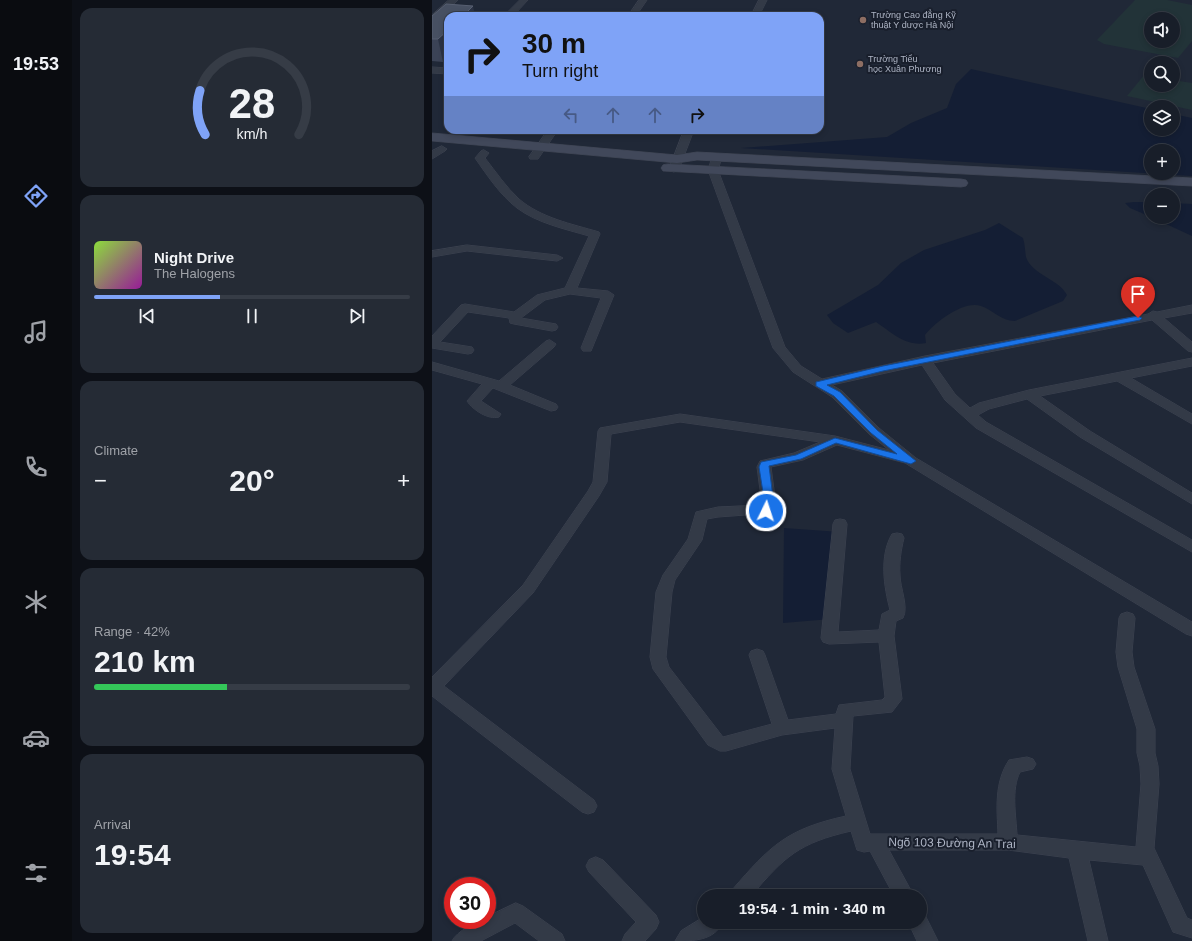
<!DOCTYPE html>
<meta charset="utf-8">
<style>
:root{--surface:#181e29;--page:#252b35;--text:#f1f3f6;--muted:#9fa2a8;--line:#363c46;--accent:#7fa3f7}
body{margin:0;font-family:Helvetica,sans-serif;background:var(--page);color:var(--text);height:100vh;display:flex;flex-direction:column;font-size:15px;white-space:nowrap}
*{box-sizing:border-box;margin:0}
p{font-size:13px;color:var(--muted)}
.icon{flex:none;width:22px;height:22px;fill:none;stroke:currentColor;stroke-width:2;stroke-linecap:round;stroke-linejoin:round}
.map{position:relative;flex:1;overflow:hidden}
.panel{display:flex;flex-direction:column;gap:8px;padding:8px;background:#0d1017;width:360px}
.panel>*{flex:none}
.banner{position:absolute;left:12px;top:12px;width:380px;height:122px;border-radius:12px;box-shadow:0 2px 6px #0003,0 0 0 1px var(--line);background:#7fa3f7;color:#111;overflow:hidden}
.buttons{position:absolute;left:712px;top:12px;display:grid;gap:8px}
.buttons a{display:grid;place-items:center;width:36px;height:36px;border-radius:50%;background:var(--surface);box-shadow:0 2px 6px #0003,0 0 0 1px var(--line);font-size:20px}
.speed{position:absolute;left:12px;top:877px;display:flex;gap:8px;font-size:20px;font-weight:700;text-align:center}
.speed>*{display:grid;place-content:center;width:52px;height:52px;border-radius:50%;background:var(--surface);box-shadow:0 2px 6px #0003,0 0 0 1px var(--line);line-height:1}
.speed .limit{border:6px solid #d22;background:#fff;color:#111}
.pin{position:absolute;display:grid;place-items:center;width:34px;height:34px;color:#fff;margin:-41px -17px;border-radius:50% 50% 50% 0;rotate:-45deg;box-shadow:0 0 4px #0007}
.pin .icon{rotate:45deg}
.me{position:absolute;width:44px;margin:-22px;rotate:4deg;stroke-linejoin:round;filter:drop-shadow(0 0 3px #0008)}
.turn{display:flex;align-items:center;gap:14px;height:84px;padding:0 12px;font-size:18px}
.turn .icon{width:52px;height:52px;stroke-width:2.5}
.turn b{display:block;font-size:28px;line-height:34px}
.lanes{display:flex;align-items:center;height:38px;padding:0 12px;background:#0003;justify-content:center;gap:20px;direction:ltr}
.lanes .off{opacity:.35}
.big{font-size:30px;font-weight:600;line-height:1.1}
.panel .card{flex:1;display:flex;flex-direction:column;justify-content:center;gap:6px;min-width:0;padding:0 14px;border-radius:12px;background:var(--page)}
.panel .dial{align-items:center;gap:0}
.dial svg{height:104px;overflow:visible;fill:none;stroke:var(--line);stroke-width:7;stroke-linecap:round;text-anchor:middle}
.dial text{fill:var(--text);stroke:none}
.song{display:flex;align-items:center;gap:12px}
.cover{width:48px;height:48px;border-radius:6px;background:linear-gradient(135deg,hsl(90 70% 55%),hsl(300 70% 35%))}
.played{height:4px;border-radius:2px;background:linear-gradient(90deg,var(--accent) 40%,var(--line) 40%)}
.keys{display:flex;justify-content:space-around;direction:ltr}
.heat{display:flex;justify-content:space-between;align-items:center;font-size:22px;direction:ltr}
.charge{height:6px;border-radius:3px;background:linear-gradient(90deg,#34c759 42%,var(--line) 0)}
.trip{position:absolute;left:265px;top:889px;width:230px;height:40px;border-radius:20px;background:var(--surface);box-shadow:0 2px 6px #0003,0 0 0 1px var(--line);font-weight:600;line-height:40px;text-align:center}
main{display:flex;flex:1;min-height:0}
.menu{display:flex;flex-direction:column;width:72px;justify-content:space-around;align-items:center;background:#0a0c10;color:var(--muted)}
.menu .icon{width:28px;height:28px}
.menu .on{color:var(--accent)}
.menu b{font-size:18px;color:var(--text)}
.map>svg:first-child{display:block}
.green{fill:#223338;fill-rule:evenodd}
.water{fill:#141e34;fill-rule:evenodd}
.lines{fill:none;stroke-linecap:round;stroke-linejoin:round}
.street-casing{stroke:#3d4351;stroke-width:1}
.secondary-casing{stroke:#3d4351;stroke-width:1}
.street{fill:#333a47;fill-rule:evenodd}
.secondary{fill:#41485a;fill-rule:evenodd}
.wall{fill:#3b4356}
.shaded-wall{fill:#2b3345}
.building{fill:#475062;stroke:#575f71}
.route{fill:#1a73e8;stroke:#114b97}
.education-dot{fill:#8d6e63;stroke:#191f2c;stroke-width:1.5}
.labels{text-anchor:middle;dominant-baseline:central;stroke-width:4;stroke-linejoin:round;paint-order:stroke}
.far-poi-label{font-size:9px;fill:#adb4c4;stroke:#191f2c;text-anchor:start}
.near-street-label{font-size:12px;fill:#adb4c4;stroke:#191f2c}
</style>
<main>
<nav class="menu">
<b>19:53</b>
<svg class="icon on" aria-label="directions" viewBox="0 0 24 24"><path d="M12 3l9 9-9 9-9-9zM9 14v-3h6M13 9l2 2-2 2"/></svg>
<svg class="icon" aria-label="music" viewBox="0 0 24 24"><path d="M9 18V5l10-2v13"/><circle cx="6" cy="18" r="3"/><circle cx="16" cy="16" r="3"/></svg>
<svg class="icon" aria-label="phone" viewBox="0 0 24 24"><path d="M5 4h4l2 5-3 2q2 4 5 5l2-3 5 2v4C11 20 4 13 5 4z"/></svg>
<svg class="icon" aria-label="climate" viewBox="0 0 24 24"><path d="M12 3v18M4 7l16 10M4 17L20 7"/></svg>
<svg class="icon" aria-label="car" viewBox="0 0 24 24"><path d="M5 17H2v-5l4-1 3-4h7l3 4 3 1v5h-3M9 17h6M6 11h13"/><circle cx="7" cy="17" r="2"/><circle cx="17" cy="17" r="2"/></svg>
<svg class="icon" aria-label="filters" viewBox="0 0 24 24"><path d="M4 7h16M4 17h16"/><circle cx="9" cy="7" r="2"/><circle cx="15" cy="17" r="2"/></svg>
</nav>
<section class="panel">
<div class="card dial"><svg viewBox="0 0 100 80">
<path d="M14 69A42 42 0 1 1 86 69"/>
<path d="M14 69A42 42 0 0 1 10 35" stroke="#7fa3f7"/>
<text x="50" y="56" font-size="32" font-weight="700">28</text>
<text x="50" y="72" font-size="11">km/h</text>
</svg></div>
<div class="card">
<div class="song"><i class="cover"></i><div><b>Night Drive</b><p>The Halogens</p></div></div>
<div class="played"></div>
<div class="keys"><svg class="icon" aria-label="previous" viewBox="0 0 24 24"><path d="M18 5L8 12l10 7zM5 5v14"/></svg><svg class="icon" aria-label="pause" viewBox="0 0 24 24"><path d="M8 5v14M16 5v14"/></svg><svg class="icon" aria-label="next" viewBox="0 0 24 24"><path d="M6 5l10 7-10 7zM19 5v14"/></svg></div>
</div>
<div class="card"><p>Climate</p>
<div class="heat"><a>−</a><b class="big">20°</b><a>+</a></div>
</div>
<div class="card"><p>Range · 42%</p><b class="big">210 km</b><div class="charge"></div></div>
<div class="card"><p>Arrival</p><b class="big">19:54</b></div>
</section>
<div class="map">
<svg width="760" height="941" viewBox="0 0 760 941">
<rect width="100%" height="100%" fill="#202837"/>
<!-- green -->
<path class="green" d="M703,0H735L760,5V41L746,58L672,44L665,40ZM719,19H741V41H719Z
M713,74L719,75V85H741V80L760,83V110L695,96Z"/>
<!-- water -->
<path class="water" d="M539,69L719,109V129H741V114L760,118V176L309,148L455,137L479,123L515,108L524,84ZM719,151H741V173H719Z
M702,202H719V217L698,208L693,203Z
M741,203L760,204V236L719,217H741Z
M567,223L591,238C593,244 593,251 594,257C600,275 627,279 635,295L631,301L583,321C569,321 561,310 549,306C532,300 503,322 493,335L494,343C474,347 459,332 444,322L416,333L401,323L395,315L446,285L469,263L492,250L553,230Z
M352,528L408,532L399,619L351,623Z"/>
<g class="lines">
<!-- street casing -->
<g class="street-casing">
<path id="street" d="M17,0H26L6,19H0V15Z
M88,0H96L81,16H72Z
M207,0H215L204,16H196Z
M327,0H335L327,16H319Z
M0,67L16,68V74L0,73Z
M116,130H126L106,159H98L97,157Z
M252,130H262L247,169L242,172L238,171L237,169Z
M10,146L15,149L13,151L0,159V151Z
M52,150L57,153L53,158C64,172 74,187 87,199C109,218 140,224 167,232L168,234L145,288L176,291L182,295L159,351H151L149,348L169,298L138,294L113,300L89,318L124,324L126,327L124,330L120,331L82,324L78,323L77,318L36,312L8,342L40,347L42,350L40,353L36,354L0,348V336L29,305L33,304L82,312L105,295L133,288L157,236C133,229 105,223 85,208C68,195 55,175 43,158L49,151Z
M285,154L290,157L286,170L353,347L369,366L390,379L493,356L716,314L721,311L725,312L760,305V313L732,318L760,342V352L756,351L720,320L501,363L523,394L538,408L547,403L597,390L760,358V366L699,378L760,414V424L685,381L608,396L658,431L760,493V504L648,437L595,399L557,409L546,415L554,422L760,540V552L544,428L513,400L490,365L400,385L410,391L447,428L484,458L760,622V636L754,634L473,463L405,445L371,460L339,467L344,505L341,513L286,517L275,519L270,540L243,580L240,592L234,657L237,667L291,737L340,724L317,655L319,651L325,649L331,651L333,655L356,720L404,714L407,705L450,700L453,697L447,642L397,644L391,642L389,638L401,524L403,520L408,519L413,520L415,524L406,632L447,630L450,614L458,610C452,587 447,556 460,534L465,533L470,534L472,538C469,550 467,563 468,575C468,588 477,607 471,618L464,621L462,636L470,699L460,712L421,716L418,769L438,834H566C565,808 562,783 577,760L595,757L601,759L604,764L601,769L588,772C579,790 584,815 585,835L704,847L709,784L708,766L705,753V729L686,667L684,652L687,618L689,614L695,612L701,614L703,618L700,652L702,667L723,729V753L726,766L727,784L722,848L755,918L760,920V938L741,932L711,865L657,860L676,941H656L637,858L576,850H457L482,896H462L438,851L432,852L425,850L419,831C367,843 353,856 319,896H297L300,890C339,845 355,829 414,816L400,769L403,728L350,735L294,751H288L276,745L221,669L218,657L224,592L231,575L256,539L264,512L286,507L330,505L325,467L328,461L362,453L388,442L248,422L179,434L175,482L167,496L101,593L12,686L162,800L165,806L162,812L156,814L150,812L0,696V677L91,585L156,491L161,482L166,431L168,428L248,414L403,436L457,450L437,434L400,397L361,372L341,348L276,170L280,157Z
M35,245L125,255L131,258L125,261L35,251L0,257V251Z
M118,340L124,344L122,347L78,385L124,404L126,407L124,410L119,411L61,388L49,401L69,414L67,417C56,420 41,410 35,401L50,384L0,370V362L67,381L114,341Z
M164,857L171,860L224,915L227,922L224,929L213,941H190L193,934L204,922L157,872L154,866L157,860Z
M84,903L91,906L130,934L133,941H107L83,923L49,941H20C24,932 45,920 55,920V917Z
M488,914L493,915L506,941H485L476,922H488Z
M272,917V922H291C282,941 261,941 243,941L249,931Z"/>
</g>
<!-- secondary casing -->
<g class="secondary-casing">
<path id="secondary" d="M0,133L245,155L265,152L760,178V186L265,160L245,163L0,141Z
M236,164L529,179L534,180L536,183L534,186L529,187L231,171L229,168L231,165Z"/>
</g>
<!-- street -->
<use href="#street" class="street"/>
<!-- secondary -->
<use href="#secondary" class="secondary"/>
</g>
<!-- wall -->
<path class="wall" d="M0,16H16V57L11,62L0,61Z"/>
<!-- shaded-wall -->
<path class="shaded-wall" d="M41,6L43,16H31Z
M16,30V57L11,62L6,39Z"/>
<!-- building -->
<path class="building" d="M14,4L41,6L31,16H16V30L6,39H0V16Z"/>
<!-- route -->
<path class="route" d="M706,316L710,318L708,320L451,371L395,385L408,392L445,430L484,461L479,464L404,443L369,459L337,466L342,505L338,513L334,514L329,511L333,505L327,467L329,462L364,455L403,438L465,454L439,433L402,396L384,386V382L451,366Z"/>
<!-- markers -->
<g class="education-dot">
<circle cx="431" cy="20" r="4"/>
<circle cx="428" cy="64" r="4"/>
</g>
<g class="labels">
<!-- far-poi labels -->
<g class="far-poi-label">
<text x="439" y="15">Trường Cao đẳng Kỹ<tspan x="439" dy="10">thuật Y dược Hà Nội</tspan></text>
<text x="436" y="59">Trường Tiểu<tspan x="436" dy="10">học Xuân Phương</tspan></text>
</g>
<!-- near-street labels -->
<g class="near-street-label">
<text transform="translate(520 843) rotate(1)">Ngõ 103 Đường An Trai</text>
</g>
</g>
</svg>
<div class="buttons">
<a><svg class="icon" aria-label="sound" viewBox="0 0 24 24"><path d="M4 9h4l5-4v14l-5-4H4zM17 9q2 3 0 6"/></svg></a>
<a><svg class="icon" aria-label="search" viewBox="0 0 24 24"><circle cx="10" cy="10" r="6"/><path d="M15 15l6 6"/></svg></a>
<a><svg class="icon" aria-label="layers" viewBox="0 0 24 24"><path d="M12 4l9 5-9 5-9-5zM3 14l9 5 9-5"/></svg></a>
<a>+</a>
<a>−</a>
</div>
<div class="speed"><div class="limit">30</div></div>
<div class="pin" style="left:706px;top:318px;background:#d93025"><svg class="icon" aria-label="arrive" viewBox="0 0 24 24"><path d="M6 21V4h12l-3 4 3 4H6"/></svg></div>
<svg class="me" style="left:334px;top:511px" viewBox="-20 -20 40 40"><circle r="17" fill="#1a73e8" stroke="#fff" stroke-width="3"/><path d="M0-11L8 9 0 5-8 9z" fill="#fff"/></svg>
<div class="trip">19:54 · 1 min · 340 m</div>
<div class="banner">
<div class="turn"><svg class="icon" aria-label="right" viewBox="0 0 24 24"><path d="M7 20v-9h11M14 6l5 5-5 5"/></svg><div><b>30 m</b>Turn right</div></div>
<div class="lanes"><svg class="icon off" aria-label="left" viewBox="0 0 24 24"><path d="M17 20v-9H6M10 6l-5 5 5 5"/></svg><svg class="icon off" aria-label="ahead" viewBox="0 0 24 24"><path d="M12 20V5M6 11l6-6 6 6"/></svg><svg class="icon off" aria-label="ahead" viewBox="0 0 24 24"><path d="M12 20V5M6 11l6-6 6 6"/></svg><svg class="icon" aria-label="right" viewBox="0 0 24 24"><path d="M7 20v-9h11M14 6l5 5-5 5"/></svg></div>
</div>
</div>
</main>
